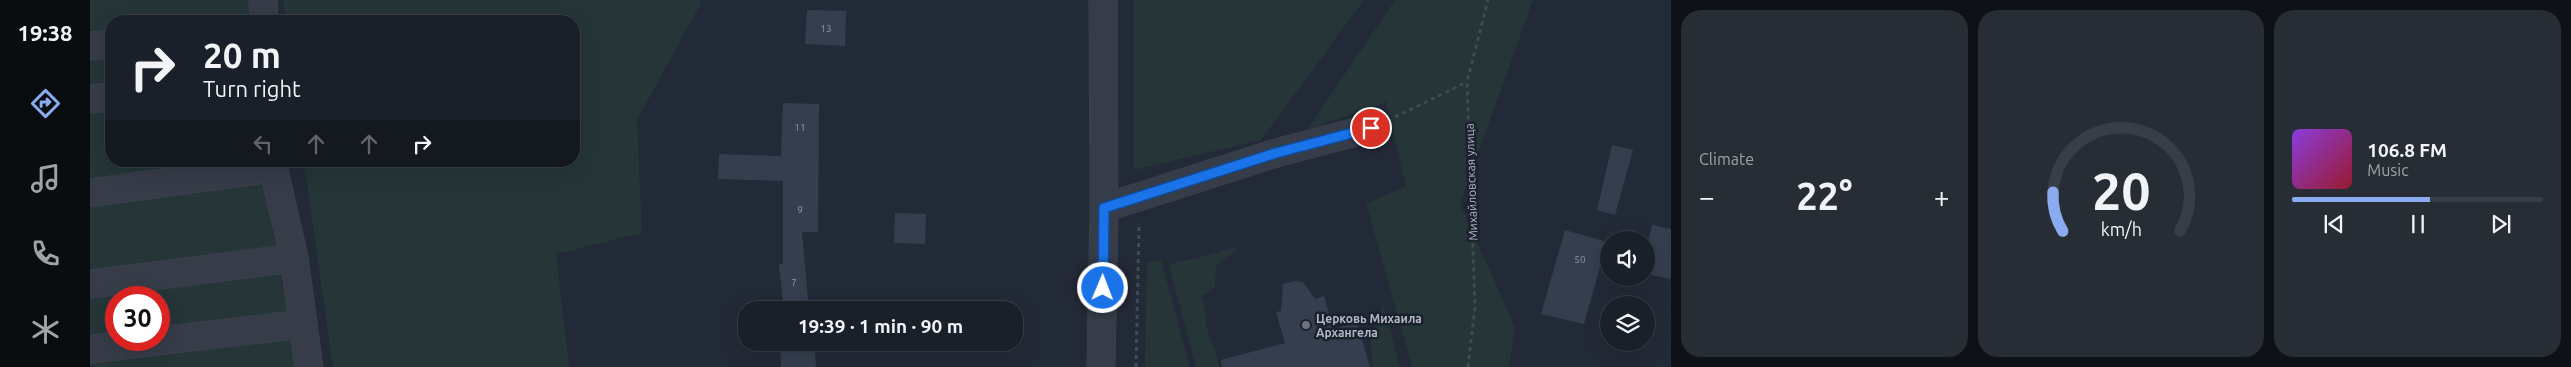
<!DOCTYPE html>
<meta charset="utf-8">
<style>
:root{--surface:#1a2029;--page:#272d35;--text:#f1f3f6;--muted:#9fa3a8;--line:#383e46;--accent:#8aabf0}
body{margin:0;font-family:Ubuntu,sans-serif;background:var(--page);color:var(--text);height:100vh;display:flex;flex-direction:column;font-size:19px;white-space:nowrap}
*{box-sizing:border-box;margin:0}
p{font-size:16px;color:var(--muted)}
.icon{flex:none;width:28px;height:28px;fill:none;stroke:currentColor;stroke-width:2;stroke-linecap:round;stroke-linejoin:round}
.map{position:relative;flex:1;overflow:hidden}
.sheet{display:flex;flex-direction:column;gap:10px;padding:10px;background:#0e1217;width:900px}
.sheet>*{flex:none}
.banner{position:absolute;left:15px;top:15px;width:475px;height:152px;border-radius:20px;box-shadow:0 5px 20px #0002,0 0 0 1px var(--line);background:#1a2029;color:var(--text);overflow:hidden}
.buttons{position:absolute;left:1510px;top:231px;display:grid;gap:10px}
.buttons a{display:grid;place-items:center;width:55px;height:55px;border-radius:50%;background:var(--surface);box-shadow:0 5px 20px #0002,0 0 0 1px var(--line);font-size:25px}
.speed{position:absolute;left:15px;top:286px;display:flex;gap:10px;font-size:25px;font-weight:700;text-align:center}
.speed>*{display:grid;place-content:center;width:65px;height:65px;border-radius:50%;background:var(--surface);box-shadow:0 5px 20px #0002,0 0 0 1px var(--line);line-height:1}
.speed .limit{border:8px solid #d22;background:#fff;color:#111}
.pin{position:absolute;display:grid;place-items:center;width:42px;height:42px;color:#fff;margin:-21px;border:2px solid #fff;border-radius:50%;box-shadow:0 1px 5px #0007}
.me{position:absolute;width:55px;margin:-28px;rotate:1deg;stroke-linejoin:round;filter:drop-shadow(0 0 4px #0008)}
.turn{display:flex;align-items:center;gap:18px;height:105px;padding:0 15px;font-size:22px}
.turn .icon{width:65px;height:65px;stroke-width:2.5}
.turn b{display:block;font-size:35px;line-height:42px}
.lanes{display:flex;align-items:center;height:48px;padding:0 15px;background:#0003;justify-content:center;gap:25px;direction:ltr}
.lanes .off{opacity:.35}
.big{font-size:38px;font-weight:600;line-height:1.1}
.sheet .widget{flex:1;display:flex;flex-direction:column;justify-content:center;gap:8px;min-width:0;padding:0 18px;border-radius:20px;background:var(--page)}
.sheet .dial{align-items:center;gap:0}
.dial svg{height:130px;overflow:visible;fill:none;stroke:var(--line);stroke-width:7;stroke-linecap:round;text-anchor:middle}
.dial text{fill:var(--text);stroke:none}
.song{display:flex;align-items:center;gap:15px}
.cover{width:60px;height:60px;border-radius:8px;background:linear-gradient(135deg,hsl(270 70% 55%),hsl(350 70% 35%))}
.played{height:5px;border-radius:2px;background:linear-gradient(90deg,var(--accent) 55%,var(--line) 55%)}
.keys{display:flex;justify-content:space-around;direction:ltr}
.heat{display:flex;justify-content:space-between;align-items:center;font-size:28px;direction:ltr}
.sheet .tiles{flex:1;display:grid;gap:10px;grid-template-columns:repeat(3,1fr)}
.trip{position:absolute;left:648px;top:301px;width:285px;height:50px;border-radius:20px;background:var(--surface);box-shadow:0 5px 20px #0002,0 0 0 1px var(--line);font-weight:600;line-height:50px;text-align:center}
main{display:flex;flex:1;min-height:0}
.menu{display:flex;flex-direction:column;width:90px;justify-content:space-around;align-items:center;background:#0a0d10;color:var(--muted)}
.menu .icon{width:35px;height:35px}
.menu .selected{color:var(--accent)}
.menu b{font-size:22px;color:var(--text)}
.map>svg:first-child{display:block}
.green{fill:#253538;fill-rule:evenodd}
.building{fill:#353e4e}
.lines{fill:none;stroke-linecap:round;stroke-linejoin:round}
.minor-casing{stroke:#3f4551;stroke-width:29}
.path{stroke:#3d4e51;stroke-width:3;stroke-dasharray:4 4;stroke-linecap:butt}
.minor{stroke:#363c48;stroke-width:28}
.route-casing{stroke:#114b97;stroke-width:12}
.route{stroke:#1a73e8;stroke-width:9}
.worship-dot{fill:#6b7280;stroke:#1b212d;stroke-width:2}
.labels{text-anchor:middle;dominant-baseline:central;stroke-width:5;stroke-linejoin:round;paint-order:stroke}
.number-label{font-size:10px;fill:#9097a4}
.street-label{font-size:12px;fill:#b1b7c4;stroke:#1b212d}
.poi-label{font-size:12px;font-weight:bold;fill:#b1b7c4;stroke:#1b212d;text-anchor:start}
</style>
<main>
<nav class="menu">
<b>19:38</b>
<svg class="icon selected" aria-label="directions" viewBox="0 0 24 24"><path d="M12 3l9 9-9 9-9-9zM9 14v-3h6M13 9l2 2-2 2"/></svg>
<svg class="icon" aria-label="music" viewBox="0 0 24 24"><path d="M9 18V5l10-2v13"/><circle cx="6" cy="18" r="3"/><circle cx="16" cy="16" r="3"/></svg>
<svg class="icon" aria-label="phone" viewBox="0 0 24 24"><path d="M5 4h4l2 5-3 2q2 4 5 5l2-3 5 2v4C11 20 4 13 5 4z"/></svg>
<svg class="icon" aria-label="climate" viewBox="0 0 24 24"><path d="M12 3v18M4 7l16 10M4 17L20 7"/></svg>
</nav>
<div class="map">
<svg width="1581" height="367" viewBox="0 0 1581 367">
<rect width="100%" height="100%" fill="#232a37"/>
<!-- green -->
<path class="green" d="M0,0H160V21H21V161H169L208,367H0ZM26,298H69V340H26Z
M193,0H610V5L547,120L552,233L466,254L479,367H243L214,161H484V21H196Z
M1044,0H1274L1171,140L1044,170Z
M1305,0H1443L1370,204L1425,327L1419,367H1322L1276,203L1316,187L1296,102L1217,130Z
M1151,246L1126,266L1125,287L1111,297C1118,313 1114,319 1118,332C1122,345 1128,354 1129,367H1106L1079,265Z
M1071,260L1100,367H1055L1057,262Z
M1293,303L1310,367H1283L1280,342L1288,325Z"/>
<!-- building -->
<path class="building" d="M717,10L756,11L755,46L715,44Z
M693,103L729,104L728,232H712L718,300L693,303L689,264H693V181L628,179L629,154L691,156Z
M1522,145L1543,150L1525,215L1507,210Z
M805,213L836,214L835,244L804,243Z
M1562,225L1581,229V279L1556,274V250Z
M1475,230L1517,242L1494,324L1451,314Z
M1205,281L1213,282L1225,299L1234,296L1243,329L1267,322L1280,367H1132L1131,360L1195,343L1186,312L1191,311L1193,284Z
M690,342H724L726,367H691Z"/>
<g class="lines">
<!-- minor casing -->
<g class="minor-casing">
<path id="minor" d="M173,0L174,21
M0,46L21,44
M0,99L21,97
M182,161L204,258L219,367
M0,193L183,168
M1014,208L1186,153L1281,128
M0,284L204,258
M0,349L213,324
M1011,367L1014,208L1013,0"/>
</g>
<!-- path -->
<path class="path" d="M1305,117L1377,82
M1046,367L1049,225
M1378,367L1385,307L1377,82L1398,0"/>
<!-- minor -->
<use href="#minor" class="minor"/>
</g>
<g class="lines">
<!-- route casing -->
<g class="route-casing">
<path id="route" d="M1013,288L1014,208L1186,153L1281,128"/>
</g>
<!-- route -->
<use href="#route" class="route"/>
</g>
<!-- markers -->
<circle class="worship-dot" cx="1216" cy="325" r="5"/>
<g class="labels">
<!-- number labels -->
<g class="number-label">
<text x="736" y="28">13</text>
<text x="710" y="127">11</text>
<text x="710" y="209">9</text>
<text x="1490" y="259">50</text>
<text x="704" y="282">7</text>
</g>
<!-- street labels -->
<g class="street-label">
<text transform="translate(1381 182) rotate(-92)">Михайловская улица</text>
</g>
<!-- poi labels -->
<g class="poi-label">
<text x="1226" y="318">Церковь Михаила<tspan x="1226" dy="14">Архангела</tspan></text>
</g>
</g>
</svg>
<div class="buttons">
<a><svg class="icon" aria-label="sound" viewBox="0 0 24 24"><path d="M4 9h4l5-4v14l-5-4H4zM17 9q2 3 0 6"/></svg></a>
<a><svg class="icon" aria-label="layers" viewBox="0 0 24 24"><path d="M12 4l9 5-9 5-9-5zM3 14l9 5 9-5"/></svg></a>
</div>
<div class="speed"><div class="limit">30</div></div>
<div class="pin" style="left:1281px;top:128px;background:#d93025"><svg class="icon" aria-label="arrive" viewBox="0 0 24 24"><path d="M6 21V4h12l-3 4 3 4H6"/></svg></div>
<svg class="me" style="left:1013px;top:288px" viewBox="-20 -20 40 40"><circle r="17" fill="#1a73e8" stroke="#fff" stroke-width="3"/><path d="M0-11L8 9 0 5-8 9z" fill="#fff"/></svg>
<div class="trip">19:39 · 1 min · 90 m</div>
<div class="banner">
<div class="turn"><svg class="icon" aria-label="right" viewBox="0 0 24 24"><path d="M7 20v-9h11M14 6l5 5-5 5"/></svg><div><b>20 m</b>Turn right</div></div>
<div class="lanes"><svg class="icon off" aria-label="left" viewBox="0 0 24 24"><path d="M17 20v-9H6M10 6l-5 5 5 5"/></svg><svg class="icon off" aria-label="ahead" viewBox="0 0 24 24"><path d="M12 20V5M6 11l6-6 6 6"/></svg><svg class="icon off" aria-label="ahead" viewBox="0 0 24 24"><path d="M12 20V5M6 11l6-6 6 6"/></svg><svg class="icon" aria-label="right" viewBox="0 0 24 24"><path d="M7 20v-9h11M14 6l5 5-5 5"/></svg></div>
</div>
</div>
<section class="sheet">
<div class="tiles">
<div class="widget"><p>Climate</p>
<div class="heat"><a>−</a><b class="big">22°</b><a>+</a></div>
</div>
<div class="widget dial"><svg viewBox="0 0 100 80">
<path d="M14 69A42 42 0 1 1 86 69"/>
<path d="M14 69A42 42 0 0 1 8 45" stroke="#8aabf0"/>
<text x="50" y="56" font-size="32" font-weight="700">20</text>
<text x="50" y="72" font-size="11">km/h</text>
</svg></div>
<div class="widget">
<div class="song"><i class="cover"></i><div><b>106.8 FM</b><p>Music</p></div></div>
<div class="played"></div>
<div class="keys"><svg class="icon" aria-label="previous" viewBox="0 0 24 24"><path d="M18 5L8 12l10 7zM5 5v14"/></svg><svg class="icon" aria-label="pause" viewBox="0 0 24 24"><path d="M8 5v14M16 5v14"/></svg><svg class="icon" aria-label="next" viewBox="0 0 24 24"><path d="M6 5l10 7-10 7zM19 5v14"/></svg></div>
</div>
</div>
</section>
</main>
